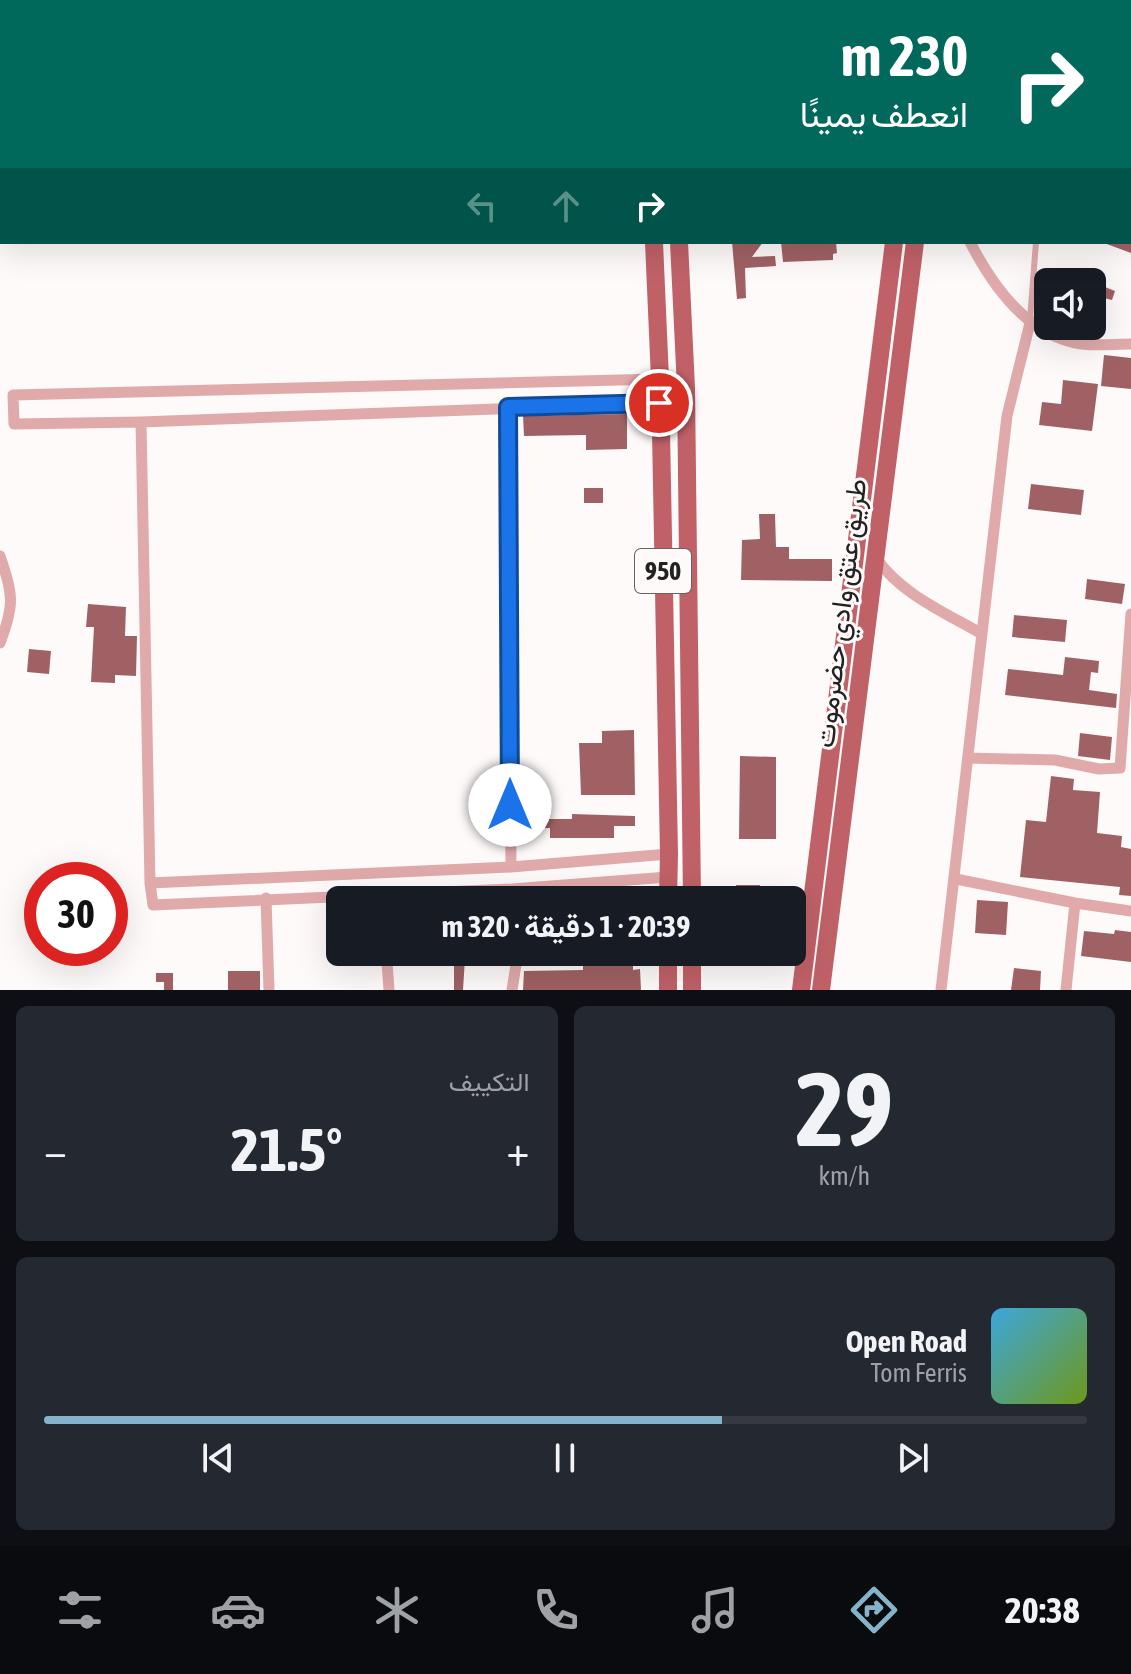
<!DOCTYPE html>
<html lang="ar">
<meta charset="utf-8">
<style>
:root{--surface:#171b24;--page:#242831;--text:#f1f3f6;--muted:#9ea1a6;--line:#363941;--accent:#85b4ca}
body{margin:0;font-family:"Asap Condensed",Vazirmatn,sans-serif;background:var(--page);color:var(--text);direction:rtl;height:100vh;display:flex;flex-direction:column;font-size:30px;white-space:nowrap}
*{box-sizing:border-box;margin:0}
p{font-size:26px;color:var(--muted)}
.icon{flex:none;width:44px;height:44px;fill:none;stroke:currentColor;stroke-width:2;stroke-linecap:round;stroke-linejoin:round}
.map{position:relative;height:990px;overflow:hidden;direction:ltr}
.panel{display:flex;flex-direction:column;gap:16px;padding:16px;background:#0d0f14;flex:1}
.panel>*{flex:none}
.top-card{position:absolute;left:0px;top:0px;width:1132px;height:244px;box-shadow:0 8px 32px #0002;direction:rtl;background:#00695c;color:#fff;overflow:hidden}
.controls{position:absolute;left:1034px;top:268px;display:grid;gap:16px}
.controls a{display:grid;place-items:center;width:72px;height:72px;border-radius:12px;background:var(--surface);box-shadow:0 8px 32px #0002;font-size:40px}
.speed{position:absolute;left:24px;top:862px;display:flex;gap:16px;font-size:40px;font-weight:700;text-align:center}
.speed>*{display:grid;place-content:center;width:104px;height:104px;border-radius:50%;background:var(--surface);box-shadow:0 8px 32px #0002;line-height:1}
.speed .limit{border:12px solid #d22;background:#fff;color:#111}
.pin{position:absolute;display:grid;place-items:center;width:68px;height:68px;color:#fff;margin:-34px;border:4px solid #fff;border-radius:50%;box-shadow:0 2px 8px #0007}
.me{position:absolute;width:88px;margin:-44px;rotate:0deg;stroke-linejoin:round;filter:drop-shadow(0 0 6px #0008)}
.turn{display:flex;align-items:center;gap:28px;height:168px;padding:0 32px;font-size:36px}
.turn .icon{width:104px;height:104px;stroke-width:2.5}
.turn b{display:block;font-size:56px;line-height:68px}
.lanes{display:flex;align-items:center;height:76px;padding:0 32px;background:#0003;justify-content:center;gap:40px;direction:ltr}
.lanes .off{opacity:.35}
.big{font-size:60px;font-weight:700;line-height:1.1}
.panel .widget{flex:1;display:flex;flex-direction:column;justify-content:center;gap:12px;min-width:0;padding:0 28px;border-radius:12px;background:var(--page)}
.panel .dial{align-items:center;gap:0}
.dial b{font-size:104px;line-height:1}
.song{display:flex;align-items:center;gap:24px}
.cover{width:96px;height:96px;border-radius:12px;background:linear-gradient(135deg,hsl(200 70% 55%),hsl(80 70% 35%))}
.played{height:8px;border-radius:4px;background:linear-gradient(90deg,var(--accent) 65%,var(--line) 65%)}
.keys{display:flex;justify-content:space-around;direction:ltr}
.heat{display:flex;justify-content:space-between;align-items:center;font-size:44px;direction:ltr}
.panel .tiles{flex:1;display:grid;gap:16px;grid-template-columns:1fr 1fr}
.widget:last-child{grid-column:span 2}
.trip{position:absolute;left:326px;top:886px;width:480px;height:80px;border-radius:12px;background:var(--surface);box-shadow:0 8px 32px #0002;font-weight:700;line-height:80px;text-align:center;direction:rtl}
.menu{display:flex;height:128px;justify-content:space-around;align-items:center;background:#090b0e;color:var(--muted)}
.menu .icon{width:56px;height:56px}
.menu .on{color:var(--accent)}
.menu b{font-size:36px;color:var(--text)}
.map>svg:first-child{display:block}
.building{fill:#a06164}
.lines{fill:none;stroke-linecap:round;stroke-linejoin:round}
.lane{stroke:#e0aaab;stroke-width:6}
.street{stroke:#e0aaab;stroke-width:11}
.primary{stroke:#c06168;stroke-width:18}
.route-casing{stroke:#114b97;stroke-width:20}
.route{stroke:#1a73e8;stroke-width:14}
.labels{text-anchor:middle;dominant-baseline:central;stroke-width:6;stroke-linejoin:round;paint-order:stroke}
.shield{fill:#fefafa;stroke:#656262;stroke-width:2}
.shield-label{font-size:26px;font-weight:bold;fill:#232121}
.street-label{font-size:28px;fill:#232121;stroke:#fefafa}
</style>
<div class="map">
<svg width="1131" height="990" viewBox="0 0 1131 990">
<rect width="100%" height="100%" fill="#fefafa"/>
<!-- building -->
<path class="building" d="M732,242H763L752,257L775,256L776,266L745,268L746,298L737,299Z
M781,242H836L837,253L833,254V260L783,262Z
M1104,242H1131V253L1104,243Z
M1095,283L1115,291L1112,300L1100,297L1093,316L1092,291Z
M1104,355L1131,358V389L1101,386Z
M1063,380L1098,384L1092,431L1039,425L1042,402L1061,404Z
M627,414V449L586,450V435L524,436L523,416Z
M1031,484L1084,490L1081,515L1028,509Z
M584,488H603V503H584Z
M759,514H775L776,547H789V559H832V581L741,580L742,540L760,539Z
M1087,579L1125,584L1122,604L1085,599Z
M88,604L126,607L125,636H137L136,676L115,675V683L91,682L94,627H86Z
M1014,615L1067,620L1065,642L1012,637Z
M29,649L51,651L49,674L27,672Z
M1065,657L1099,661L1098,673L1091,672L1089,690L1117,694L1116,708L1005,695L1008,669L1063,675Z
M634,730L635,795H581L579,743H602V731Z
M1080,733L1112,737L1110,760L1078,756Z
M740,756L776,757V839H739Z
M1051,776L1074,779L1073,790L1100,792L1097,833L1122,836L1121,847L1131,849V896L1119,895L1120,887L1020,877L1026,820L1046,822Z
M572,814L635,816V826H614V838H550V828H545V819H572Z
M736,885H760V900H736Z
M635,888L636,900H565L564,894Z
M977,900L1008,902L1006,935L975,933Z
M1115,930L1131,932V962L1081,956L1084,931L1114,934Z
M583,952H633V970L640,969L641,990H523L524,971L583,970Z
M454,958H465L463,990H454Z
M1014,968L1041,971L1040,990H1011Z
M228,971H260V990H228Z
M156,973H173V990H164V982H156Z"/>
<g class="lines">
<!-- lane -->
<path class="lane" d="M1063,2L1064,0
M1130,103H1131
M1030,320L1036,242"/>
<!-- street -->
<path class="street" d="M970,242C993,287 1028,336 1081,344C1097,346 1115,344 1131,344
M659,403L141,422L14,424L13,395L660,379
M508,407L511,867
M141,422L150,883L153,905L512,889L668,877
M0,556C13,595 15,604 0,643
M876,558C901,594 944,612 982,634
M968,758L1055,760L1099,769L1120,768L1131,614
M956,879L1075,903L1131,911
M150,883L511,867L669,854
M266,898L269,990
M387,962L389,990
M512,990L518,952
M941,990L1007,416L1030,323
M1066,990L1075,903"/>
<!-- primary -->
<path class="primary" d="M644,0V2
M667,0V2
M925,2V0
M945,2V0
M654,242L660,379L669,854L668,900
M679,242L686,388L692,900
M668,952V990
M692,990V952
M801,990L894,242
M821,990L915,242"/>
</g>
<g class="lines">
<!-- route casing -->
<g class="route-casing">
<path id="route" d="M510,805L508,407L659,403"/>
</g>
<!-- route -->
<use href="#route" class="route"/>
</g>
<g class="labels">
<!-- shield labels -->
<rect class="shield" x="635" y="549" width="56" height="44" rx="6"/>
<g class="shield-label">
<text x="663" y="571">950</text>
</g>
<!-- street labels -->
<g class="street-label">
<text transform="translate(840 613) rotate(-83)">طريق عتق وادي حضرموت</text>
</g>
</g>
</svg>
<div class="controls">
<a><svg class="icon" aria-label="sound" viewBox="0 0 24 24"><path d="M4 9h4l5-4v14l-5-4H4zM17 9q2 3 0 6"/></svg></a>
</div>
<div class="speed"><div class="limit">30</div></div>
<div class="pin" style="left:659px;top:403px;background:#d93025"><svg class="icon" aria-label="arrive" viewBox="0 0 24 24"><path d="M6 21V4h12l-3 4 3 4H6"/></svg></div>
<svg class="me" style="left:510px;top:805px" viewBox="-20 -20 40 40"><circle r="19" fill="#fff"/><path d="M0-13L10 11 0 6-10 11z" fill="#1a73e8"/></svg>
<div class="trip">20:39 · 1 دقيقة · 320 m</div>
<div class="top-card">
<div class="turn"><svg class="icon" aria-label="right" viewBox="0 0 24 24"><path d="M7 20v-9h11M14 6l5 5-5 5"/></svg><div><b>230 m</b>انعطف يمينًا</div></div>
<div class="lanes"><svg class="icon off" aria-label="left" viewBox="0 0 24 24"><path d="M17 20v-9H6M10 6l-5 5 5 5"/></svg><svg class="icon off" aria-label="ahead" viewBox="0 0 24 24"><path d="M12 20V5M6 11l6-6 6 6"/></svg><svg class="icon" aria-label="right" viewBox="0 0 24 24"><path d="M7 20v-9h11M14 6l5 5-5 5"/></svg></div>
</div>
</div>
<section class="panel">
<div class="tiles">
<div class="widget dial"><b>29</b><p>km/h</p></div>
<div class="widget"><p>التكييف</p>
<div class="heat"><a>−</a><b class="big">21.5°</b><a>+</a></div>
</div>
<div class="widget">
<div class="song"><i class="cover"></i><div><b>Open Road</b><p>Tom Ferris</p></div></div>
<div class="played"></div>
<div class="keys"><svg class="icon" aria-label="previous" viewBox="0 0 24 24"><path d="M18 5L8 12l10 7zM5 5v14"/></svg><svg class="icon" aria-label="pause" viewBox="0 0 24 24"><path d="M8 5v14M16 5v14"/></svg><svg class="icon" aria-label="next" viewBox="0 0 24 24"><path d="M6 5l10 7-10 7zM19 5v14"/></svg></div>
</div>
</div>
</section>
<nav class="menu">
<b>20:38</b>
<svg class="icon on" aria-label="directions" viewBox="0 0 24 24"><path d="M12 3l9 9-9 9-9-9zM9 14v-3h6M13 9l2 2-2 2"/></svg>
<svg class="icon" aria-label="music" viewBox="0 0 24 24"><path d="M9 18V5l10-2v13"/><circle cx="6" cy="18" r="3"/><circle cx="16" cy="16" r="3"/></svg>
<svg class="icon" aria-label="phone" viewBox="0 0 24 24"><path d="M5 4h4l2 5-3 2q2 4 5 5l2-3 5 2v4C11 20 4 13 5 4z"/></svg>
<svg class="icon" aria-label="climate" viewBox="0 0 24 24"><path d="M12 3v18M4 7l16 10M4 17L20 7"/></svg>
<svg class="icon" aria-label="car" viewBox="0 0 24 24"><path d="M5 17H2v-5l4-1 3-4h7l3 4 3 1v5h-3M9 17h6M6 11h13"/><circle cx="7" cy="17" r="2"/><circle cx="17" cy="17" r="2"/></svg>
<svg class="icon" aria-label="filters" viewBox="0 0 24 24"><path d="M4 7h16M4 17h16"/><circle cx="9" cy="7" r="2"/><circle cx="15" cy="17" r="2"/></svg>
</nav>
